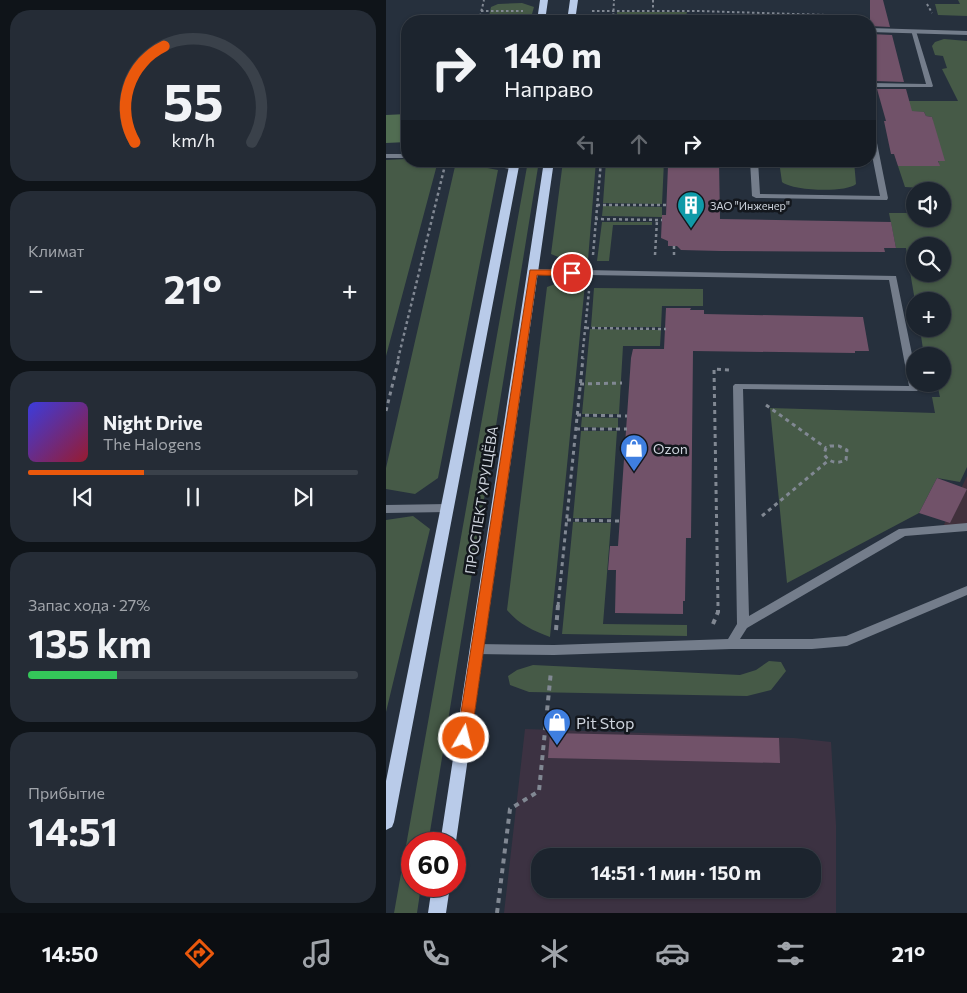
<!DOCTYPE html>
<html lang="ru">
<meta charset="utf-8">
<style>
:root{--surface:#1c242e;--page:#252c36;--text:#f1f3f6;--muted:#a0a4aa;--line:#3a414a;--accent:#ea580c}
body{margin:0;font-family:Commissioner,sans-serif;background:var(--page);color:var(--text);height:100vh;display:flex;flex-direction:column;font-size:19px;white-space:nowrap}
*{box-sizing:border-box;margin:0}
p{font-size:16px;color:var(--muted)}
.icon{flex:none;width:28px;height:28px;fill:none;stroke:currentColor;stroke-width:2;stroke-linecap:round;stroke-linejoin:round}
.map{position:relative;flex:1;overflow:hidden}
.panel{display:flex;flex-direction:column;gap:10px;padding:10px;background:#0f1419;width:386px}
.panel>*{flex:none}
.banner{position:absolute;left:15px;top:15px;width:475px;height:152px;border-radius:20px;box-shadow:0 1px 4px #0004,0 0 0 1px var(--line);background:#1c242e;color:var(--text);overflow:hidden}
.fabs{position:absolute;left:520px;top:182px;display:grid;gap:10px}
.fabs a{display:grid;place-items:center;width:45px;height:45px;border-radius:50%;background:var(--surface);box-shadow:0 1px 4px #0004,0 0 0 1px var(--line);font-size:25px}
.speed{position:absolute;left:15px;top:832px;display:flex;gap:10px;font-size:25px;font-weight:700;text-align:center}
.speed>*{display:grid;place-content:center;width:65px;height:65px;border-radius:50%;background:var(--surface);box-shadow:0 1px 4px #0004,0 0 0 1px var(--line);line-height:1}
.speed .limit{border:8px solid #d22;background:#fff;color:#111}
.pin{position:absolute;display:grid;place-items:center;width:42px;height:42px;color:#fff;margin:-21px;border:2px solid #fff;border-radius:50%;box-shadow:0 1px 5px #0007}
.me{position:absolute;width:55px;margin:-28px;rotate:8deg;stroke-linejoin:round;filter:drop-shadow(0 0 4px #0008)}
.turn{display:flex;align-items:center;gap:18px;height:105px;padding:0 20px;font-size:22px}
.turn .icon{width:65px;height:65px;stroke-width:2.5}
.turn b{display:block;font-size:35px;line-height:42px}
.lanes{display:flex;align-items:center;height:48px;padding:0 20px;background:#0003;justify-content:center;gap:25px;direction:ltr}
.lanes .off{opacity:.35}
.big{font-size:38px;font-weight:700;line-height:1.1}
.panel .card{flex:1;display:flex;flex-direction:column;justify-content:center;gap:8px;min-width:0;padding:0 18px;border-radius:20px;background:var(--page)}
.panel .dial{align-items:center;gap:0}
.dial svg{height:130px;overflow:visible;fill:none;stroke:var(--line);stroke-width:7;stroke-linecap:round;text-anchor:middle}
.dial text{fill:var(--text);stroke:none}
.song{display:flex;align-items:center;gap:15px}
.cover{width:60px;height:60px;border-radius:8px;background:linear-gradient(135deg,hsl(240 70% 55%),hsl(350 70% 35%))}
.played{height:5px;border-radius:2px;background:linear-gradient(90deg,var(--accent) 35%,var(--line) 35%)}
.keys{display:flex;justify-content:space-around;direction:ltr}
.heat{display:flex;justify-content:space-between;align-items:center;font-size:28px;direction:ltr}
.charge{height:8px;border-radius:4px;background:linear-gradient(90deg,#34c759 27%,var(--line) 0)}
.trip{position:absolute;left:145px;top:848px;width:290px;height:50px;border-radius:20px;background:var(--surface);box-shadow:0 1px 4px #0004,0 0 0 1px var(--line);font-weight:700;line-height:50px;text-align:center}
.dock{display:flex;height:80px;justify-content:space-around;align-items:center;background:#0b0e12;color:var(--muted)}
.dock .icon{width:35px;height:35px}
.dock .active{color:var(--accent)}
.dock b{font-size:22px;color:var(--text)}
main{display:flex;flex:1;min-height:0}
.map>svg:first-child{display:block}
.commercial{fill:#3c3242;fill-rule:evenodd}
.industrial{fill:#41313c}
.green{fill:#465a47;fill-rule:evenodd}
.forest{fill:#516d52}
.building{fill:#715269}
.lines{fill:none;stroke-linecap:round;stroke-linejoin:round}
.path-far3{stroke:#818893;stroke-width:2;stroke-dasharray:2.5 2.5;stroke-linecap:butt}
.path-far2{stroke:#818893;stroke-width:2.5;stroke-dasharray:3 3;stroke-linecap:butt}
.path-far1{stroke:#818893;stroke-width:3;stroke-dasharray:4 4;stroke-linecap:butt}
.path{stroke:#818893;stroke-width:4;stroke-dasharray:5 5;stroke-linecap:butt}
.service{fill:#747d8b;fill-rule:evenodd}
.tertiary{fill:#747d8b;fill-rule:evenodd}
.primary{fill:#b9cbe9;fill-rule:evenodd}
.route{fill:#ea580c;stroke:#983908}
.labels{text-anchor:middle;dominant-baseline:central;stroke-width:5;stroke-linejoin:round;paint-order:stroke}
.far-poi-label{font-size:11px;fill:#cdd3dc;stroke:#13171d;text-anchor:start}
.poi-label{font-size:14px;fill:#cdd3dc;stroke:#13171d;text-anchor:start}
.street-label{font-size:14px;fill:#cdd3dc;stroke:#13171d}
.near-poi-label{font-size:16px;fill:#cdd3dc;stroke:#13171d;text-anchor:start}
</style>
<main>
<section class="panel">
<div class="card dial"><svg viewBox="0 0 100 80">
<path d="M14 69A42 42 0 1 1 86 69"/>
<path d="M14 69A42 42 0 0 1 32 10" stroke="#ea580c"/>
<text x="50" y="56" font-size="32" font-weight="700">55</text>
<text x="50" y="72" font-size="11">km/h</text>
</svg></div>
<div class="card"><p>Климат</p>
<div class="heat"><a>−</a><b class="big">21°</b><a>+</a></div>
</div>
<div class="card">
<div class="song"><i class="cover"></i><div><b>Night Drive</b><p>The Halogens</p></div></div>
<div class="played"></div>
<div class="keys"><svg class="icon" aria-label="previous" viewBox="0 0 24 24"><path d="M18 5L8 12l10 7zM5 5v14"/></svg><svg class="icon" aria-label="pause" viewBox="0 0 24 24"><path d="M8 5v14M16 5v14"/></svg><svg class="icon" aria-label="next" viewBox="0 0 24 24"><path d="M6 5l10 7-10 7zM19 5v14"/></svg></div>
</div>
<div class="card"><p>Запас хода · 27%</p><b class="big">135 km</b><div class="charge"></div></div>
<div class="card"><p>Прибытие</p><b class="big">14:51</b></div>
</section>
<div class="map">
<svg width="581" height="913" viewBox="0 0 581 913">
<rect width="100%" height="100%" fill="#26303d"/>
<!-- commercial -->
<path class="commercial" d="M139,729L408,738L445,742L450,825V913H118ZM154,856H426V889H154Z"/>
<!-- industrial -->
<path class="industrial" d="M581,476V531H555Z"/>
<!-- green -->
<path class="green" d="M572,0H581V16L552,15L549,4H574Z
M136,3L148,7L144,21H102L105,7L112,4Z
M231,12H301L300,16L290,19L231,18Z
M558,39L581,41V467L574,482L551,478L533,513L401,583L384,408L549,413L546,397H554L551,384H556V356H538L534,329H556V301H529L520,248H510L503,213H529V219H556V213H559L556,191L553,189L519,187L512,166H553L547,122L546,117L540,116L538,112L500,111L497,101H572L556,69L561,68L557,56L549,55L546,46L549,42ZM529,246H556V274H529Z
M21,159V161H52L0,356V160Z
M142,161H153L42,844H26V886H35L31,913H8Z
M177,161H210L202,260L177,259L165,254Z
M220,161H278L276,204L217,203Z
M393,161H468L470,184C460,193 407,191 396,182Z
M70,162L112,170L52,478L29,494L0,489V468Z
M217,206L276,207V217L216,216Z
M216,222H266V225H227L223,261H211Z
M172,283L199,284L164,637C146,630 133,624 121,610L161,287Z
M208,288L317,289V306H276L275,327H205Z
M204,329L275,330L274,346H237L233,414H196Z
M196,417L232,418V428L195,427Z
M195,431H231L225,518H187Z
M27,516L44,529L0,712V520Z
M187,522L225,523L217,624L301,625V636L176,634Z
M383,661L395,662L400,671L385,690L361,696L143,692L124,685L122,676L131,670L147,665L354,675L370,670Z"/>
<!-- forest -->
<path class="forest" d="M21,114V142L0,143V115Z"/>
<!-- building -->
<path class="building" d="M484,0H497L504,27L484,26Z
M484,34L506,35L518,82L489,81L487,73H484Z
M491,89H520L526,111L538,112L540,116L546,117L559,161H552L554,166H512L508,154H505L498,121H500Z
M287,161H333L334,219L505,222L510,248H498L499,252L335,251L295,250L291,246H282V241L275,238L276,215H280L282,166H286Z
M280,308H305L304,310H318V314L477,317L483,351H469V353L307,351L305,538H300L299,601H297V614L229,613L230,570H222L224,546H232L245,358L247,349H278Z
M551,478L581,489L564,523L533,513Z
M164,733L393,738L394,763L162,758Z"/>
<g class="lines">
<!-- path-far3 -->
<path class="path-far3" d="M267,0V11
M541,4L546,13
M95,11H137
M206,11H312L474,16
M93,21L98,0
M227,21L228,0"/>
<!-- path-far2 -->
<path class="path-far2" d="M211,205H280
M209,219L276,220
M288,246V258
M207,255L215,161
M269,255L271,220
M200,328L280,329
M12,359L60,161
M196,359L203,291"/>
<!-- path-far1 -->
<path class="path-far1" d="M194,384L236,383
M380,405L440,448
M0,411L13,358
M191,415L241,416
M190,429H241
M444,446H453L461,450L460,460C451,464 443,463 438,454L440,448Z
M376,516L443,460
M181,520L233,521
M172,606L197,358
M332,606L328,369L344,370"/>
<!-- path -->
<path class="path" d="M327,624L332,612V605
M170,630L172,605
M111,913L124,809L153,791L165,671"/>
<!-- service -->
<path class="service" d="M525,30L530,31L547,86L546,87H484V83L540,84Z
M484,126L488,128L502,198L501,200L370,198L366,196L364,161H372L374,194L494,196L484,145Z
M0,154H21V158H0Z
M88,161H104L130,166L131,168L127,170Z
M147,269L510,276L529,369V384H532L533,389L531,391L357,389L363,616L513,529L581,523V531L519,536L361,628L354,639H426L460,636L581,586V595L461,646L426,649H345L168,655L90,654L86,652L84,649L86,646L90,644L168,645L342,639L351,624L347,386L349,384L523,386L503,280L144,274V270Z
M61,504L65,505L66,508L65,511L61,512L0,513V505Z"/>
<!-- tertiary -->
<path class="tertiary" d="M484,28L581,31V35L484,32Z"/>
<!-- primary -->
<path class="primary" d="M154,0H162L159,21H151Z
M184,0H192L189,21H181Z
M124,161H134L8,822L6,827L0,830V781Z
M158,161H168L69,848V844H54Z
M46,886H64L60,913H42Z"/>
</g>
<!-- route -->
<path class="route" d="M144,270H186L190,273L186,276L151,275L85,738L83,742L78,744L73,742L71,738Z"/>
<!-- icons -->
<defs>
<g id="building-pin" transform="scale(1.4375)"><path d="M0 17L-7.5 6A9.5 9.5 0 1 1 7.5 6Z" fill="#0f9aa8" stroke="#13171d"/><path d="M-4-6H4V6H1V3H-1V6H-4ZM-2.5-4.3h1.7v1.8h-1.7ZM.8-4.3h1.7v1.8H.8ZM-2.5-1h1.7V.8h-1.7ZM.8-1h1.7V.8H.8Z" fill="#fff"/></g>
<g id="shop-pin" transform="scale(1.4375)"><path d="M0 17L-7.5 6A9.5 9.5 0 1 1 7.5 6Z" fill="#3f7fe0" stroke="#13171d"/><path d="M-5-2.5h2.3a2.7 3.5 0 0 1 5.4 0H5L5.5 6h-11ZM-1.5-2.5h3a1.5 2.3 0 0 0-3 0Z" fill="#fff"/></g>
</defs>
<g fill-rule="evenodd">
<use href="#building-pin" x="305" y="205"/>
<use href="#shop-pin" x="248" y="448"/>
<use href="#shop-pin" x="171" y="722"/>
</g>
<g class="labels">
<!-- far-poi labels -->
<g class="far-poi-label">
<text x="324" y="205">ЗАО "Инженер"</text>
</g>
<!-- poi labels -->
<g class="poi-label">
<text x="267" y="448">Ozon</text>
</g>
<!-- street labels -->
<g class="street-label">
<text transform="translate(95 500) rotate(-81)">ПРОСПЕКТ ХРУЩЁВА</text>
</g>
<!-- near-poi labels -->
<g class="near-poi-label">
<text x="190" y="722">Pit Stop</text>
</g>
</g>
</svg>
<div class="fabs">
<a><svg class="icon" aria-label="sound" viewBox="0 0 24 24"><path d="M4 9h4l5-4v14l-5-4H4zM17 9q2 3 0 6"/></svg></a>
<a><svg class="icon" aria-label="search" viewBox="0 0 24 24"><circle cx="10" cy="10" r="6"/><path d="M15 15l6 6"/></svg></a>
<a>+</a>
<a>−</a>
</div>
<div class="speed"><div class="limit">60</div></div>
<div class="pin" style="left:186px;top:273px;background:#d93025"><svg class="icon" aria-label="arrive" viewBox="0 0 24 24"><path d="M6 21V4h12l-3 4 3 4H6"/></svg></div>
<svg class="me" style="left:78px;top:738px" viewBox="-20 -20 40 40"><circle r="17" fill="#ea580c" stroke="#fff" stroke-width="3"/><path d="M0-11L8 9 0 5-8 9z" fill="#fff"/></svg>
<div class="trip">14:51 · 1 мин · 150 m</div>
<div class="banner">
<div class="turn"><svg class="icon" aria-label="right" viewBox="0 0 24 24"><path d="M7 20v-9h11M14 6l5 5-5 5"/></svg><div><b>140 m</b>Направо</div></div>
<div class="lanes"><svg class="icon off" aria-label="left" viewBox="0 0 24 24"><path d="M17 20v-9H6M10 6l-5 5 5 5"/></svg><svg class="icon off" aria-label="ahead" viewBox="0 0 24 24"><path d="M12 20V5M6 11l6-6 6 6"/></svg><svg class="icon" aria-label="right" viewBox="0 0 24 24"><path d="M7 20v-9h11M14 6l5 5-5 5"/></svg></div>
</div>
</div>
</main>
<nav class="dock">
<b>14:50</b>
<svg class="icon active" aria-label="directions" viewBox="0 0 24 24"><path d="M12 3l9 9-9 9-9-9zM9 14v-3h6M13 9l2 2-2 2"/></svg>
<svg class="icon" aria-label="music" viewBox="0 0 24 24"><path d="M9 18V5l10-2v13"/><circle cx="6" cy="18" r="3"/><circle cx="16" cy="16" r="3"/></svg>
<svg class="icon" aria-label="phone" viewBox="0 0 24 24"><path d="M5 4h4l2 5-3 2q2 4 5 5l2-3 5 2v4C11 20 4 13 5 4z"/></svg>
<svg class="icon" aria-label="climate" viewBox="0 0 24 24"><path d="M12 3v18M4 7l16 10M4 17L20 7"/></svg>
<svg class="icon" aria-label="car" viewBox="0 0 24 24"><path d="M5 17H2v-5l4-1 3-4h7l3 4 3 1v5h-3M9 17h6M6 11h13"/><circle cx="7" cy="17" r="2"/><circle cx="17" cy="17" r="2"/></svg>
<svg class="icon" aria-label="filters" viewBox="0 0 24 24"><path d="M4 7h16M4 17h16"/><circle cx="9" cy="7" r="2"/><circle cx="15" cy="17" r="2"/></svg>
<b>21°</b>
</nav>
